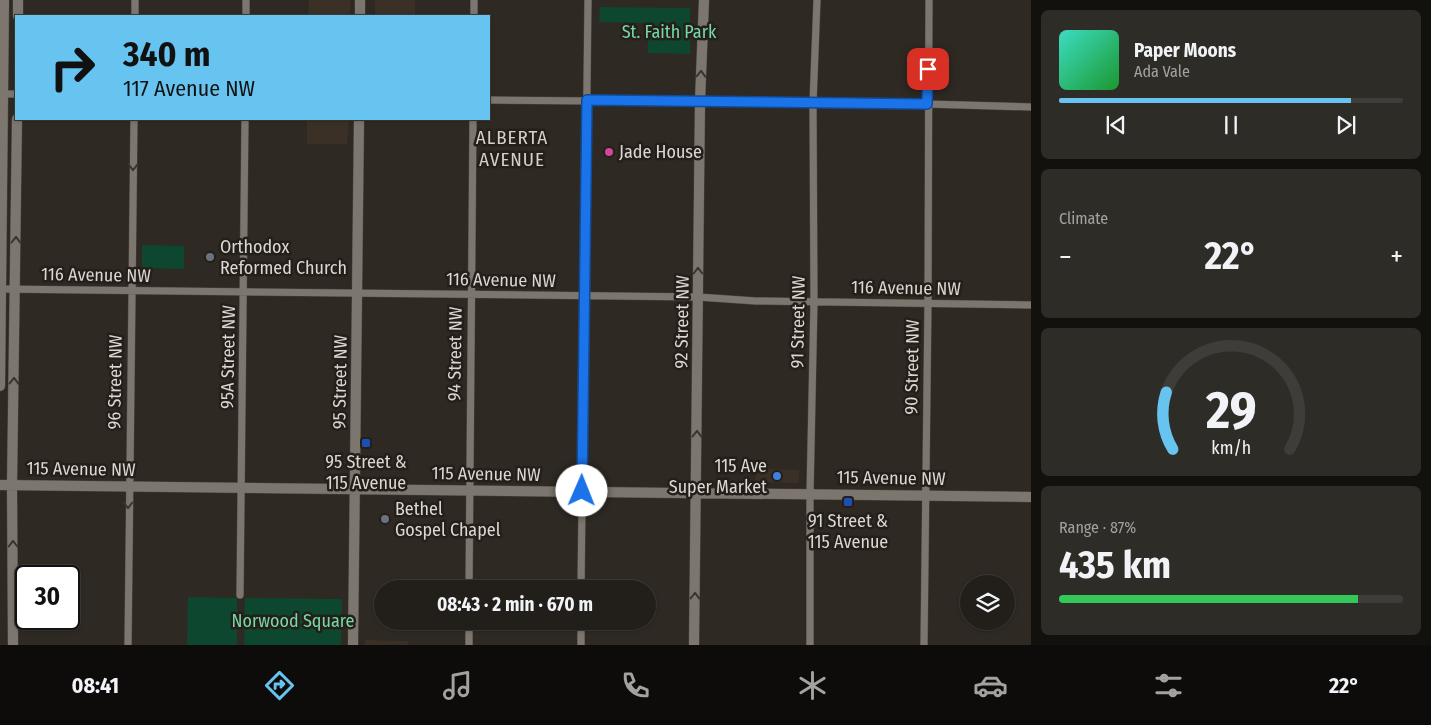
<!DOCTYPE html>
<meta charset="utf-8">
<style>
:root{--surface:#221f1a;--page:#2e2c27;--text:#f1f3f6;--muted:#a2a2a2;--line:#3f3d39;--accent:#67c4f0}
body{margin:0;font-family:"Fira Sans Condensed",sans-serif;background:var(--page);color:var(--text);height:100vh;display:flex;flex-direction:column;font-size:19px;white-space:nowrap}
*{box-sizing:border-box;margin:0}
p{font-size:16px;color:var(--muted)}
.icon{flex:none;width:28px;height:28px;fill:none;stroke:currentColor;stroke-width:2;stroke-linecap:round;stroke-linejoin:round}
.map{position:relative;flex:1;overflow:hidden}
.details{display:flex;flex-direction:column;gap:10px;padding:10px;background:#13110e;width:400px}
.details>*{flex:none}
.banner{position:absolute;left:15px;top:15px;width:475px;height:105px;border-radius:0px;box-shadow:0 1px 4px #0004,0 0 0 1px var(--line);background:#67c4f0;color:#111;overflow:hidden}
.buttons{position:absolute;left:960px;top:575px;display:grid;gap:10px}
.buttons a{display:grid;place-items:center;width:55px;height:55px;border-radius:50%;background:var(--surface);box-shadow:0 1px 4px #0004,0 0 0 1px var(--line);font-size:25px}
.speed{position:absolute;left:15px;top:565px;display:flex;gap:10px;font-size:25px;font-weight:700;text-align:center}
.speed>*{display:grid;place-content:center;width:65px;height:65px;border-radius:50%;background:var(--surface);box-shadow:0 1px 4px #0004,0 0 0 1px var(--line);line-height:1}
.speed .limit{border:2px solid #111;border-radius:8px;background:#fff;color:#111}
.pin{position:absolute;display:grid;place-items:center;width:42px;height:42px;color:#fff;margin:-21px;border-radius:10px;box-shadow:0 2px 8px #0006}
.me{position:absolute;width:55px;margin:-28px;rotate:1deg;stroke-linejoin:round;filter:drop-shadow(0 0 4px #0008)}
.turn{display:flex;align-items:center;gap:18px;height:105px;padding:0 25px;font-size:22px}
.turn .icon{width:65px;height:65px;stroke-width:2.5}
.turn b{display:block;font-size:35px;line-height:42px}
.big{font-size:38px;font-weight:700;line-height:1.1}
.details .widget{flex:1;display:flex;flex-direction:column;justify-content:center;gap:8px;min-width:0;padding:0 18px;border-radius:8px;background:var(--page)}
.details .dial{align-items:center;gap:0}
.dial svg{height:130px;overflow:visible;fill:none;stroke:var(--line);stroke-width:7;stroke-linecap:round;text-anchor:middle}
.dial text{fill:var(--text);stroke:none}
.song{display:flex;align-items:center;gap:15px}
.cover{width:60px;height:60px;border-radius:8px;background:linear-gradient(135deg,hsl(170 70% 55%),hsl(130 70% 35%))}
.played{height:5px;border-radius:2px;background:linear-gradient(90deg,var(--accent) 85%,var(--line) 85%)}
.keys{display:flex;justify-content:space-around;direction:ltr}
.heat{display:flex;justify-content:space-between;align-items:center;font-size:28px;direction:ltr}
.charge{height:8px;border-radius:4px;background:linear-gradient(90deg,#34c759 87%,var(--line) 0)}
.trip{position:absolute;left:374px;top:580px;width:282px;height:50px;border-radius:25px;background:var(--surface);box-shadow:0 1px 4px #0004,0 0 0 1px var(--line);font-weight:700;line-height:50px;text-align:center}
.dock{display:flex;height:80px;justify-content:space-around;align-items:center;background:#0e0c0a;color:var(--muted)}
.dock .icon{width:35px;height:35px}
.dock .selected{color:var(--accent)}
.dock b{font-size:22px;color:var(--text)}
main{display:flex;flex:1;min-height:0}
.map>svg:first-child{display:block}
.built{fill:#3a3026}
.green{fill:#0d472f}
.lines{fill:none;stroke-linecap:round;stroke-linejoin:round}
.street-casing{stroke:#4a4540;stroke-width:8}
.secondary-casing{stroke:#4a4540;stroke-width:11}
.street{stroke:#7d766f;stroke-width:7}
.secondary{stroke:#7d766f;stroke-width:10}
.oneway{stroke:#3b352e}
.route-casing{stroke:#114b97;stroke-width:12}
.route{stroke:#1a73e8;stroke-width:9}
.hotel-dot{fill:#d1479c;stroke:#251f19;stroke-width:2}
.worship-dot{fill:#6b7280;stroke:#251f19;stroke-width:2}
.transit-dot{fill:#1a4fb4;stroke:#251f19;stroke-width:2}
.shop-dot{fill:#3f7fe0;stroke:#251f19;stroke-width:2}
.labels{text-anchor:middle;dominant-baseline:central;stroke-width:5;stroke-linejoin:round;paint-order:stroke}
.park-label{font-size:18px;fill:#74d8a7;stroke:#251f19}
.poi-label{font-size:18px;fill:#dbd7d3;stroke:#251f19;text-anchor:start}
.street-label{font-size:18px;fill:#dbd7d3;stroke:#251f19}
.neighbourhood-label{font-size:19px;letter-spacing:1px;fill:#d6cfc6;stroke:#251f19}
</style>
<main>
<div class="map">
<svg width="1031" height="645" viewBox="0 0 1031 645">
<rect width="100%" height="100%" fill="#2e2923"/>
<!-- built -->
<path class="built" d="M309,0H350V16H308Z
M375,0H415V16H375Z
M307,119H349L347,144H307Z
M756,469L799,470V483L755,482Z
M365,640L408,641V645H365Z"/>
<!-- green -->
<path class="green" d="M600,7L690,8V54L648,53V23L599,22Z
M142,245L184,246V269L142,268Z
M188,597L237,598V645H187Z
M245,598L342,599L341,645H244Z"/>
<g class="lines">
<!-- street casing -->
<g class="street-casing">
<path id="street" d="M135,16V0
M246,16V0
M474,16V0
M0,94H16
M489,100L927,104L1031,107
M0,289L698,297L756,301L1031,305
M469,589L473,119
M581,589L588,0
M240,595L245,119
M469,621V645
M128,645L134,119
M581,645V621
M810,645V494L814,302L813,103L817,0
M924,645L928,303L929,0"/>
</g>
<!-- secondary casing -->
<g class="secondary-casing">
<path id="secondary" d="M18,16V0
M360,16V0
M0,386L4,0
M0,485L1031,497
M13,645L12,485L17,119
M353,645L359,119
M694,645L700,101L704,0"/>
</g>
<!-- street -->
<use href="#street" class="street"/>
<!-- secondary -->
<use href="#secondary" class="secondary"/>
</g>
<!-- one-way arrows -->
<defs><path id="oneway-chevron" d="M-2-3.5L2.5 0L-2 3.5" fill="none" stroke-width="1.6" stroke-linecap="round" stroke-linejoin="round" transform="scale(1.25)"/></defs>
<g class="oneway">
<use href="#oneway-chevron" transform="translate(701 74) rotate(-88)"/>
<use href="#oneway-chevron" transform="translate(133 167) rotate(91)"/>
<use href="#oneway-chevron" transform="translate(16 240) rotate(-89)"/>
<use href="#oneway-chevron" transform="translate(698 271) rotate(-90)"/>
<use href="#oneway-chevron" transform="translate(14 381) rotate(-89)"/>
<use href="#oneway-chevron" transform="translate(697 434) rotate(-89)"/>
<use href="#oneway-chevron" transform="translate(128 505) rotate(90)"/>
<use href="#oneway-chevron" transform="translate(13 544) rotate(-90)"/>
<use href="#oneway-chevron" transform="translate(695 596) rotate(-89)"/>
</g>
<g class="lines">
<!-- route casing -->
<g class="route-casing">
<path id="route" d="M582,491L587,100L927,104L928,69"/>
</g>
<!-- route -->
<use href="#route" class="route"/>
</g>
<!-- markers -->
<circle class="hotel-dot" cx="609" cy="152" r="5"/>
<g class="worship-dot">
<circle cx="210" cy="257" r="5"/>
<circle cx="385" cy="519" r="5"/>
</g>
<g class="transit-dot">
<rect x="361" y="438" width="10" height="10" rx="2.5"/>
<rect x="843" y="497" width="10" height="10" rx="2.5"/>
</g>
<circle class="shop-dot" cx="777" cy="476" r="5"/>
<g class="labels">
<!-- park labels -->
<g class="park-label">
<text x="669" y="32">St. Faith Park</text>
<text x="293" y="621">Norwood Square</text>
</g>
<!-- poi labels -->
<g class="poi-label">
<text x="619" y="152">Jade House</text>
<text x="220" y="247">Orthodox<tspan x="220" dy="21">Reformed Church</tspan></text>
<text x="366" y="462" text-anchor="middle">95 Street &amp;<tspan x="366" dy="21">115 Avenue</tspan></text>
<text x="767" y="466" text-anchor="end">115 Ave<tspan x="767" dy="21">Super Market</tspan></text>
<text x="395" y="509">Bethel<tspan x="395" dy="21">Gospel Chapel</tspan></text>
<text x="848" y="521" text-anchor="middle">91 Street &amp;<tspan x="848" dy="21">115 Avenue</tspan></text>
</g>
<!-- street labels -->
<g class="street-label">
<text transform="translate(96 275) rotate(1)">116 Avenue NW</text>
<text transform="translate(501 280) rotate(1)">116 Avenue NW</text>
<text transform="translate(906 288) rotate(1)">116 Avenue NW</text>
<text transform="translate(682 322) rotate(-89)">92 Street NW</text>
<text transform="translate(798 322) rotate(-89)">91 Street NW</text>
<text transform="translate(455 354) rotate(-89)">94 Street NW</text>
<text transform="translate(228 357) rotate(-89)">95A Street NW</text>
<text transform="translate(912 367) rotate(-89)">90 Street NW</text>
<text transform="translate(115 382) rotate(-89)">96 Street NW</text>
<text transform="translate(340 382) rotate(-89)">95 Street NW</text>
<text transform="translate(81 469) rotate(1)">115 Avenue NW</text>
<text transform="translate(486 474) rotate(1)">115 Avenue NW</text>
<text transform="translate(891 478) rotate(1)">115 Avenue NW</text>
</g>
<!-- neighbourhood labels -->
<g class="neighbourhood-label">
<text x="512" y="137">ALBERTA<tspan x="512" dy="22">AVENUE</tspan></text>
</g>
</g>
</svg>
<div class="buttons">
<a><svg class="icon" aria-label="layers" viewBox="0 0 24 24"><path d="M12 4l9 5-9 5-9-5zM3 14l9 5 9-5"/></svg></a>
</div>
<div class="speed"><div class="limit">30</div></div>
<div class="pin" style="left:928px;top:69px;background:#d93025"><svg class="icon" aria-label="arrive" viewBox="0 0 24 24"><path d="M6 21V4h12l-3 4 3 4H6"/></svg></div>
<svg class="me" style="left:582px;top:491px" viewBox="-20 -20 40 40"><circle r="19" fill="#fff"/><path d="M0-13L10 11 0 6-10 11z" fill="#1a73e8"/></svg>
<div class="trip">08:43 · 2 min · 670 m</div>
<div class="banner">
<div class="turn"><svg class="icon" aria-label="right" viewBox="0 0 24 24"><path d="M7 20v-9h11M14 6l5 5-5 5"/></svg><div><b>340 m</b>117 Avenue NW</div></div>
</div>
</div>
<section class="details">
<div class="widget">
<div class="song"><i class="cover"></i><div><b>Paper Moons</b><p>Ada Vale</p></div></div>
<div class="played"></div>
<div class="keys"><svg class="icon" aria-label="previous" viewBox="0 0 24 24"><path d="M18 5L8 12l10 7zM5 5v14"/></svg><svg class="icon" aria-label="pause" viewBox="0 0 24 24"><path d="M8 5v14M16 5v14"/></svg><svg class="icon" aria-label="next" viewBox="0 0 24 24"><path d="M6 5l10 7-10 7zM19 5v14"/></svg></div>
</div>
<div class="widget"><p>Climate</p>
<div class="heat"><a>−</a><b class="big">22°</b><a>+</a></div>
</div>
<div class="widget dial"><svg viewBox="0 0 100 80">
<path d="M14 69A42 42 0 1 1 86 69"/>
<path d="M14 69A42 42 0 0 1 10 34" stroke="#67c4f0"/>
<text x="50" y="56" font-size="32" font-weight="700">29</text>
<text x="50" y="72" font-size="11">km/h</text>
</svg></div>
<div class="widget"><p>Range · 87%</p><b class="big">435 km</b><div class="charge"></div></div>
</section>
</main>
<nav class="dock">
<b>08:41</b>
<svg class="icon selected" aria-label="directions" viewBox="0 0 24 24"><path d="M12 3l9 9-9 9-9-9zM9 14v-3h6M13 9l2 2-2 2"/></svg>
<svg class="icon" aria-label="music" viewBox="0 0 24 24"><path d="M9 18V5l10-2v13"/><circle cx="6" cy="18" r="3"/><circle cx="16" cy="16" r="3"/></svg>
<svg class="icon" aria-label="phone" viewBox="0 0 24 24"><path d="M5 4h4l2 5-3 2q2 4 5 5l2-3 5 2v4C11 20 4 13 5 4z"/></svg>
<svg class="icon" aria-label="climate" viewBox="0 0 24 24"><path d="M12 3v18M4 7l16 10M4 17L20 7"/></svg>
<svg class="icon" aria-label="car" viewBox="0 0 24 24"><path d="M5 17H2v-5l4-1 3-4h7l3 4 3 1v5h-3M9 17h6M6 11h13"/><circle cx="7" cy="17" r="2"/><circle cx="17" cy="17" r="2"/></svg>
<svg class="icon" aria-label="filters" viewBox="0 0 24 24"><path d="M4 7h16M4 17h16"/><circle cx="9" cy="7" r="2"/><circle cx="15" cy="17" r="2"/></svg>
<b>22°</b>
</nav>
